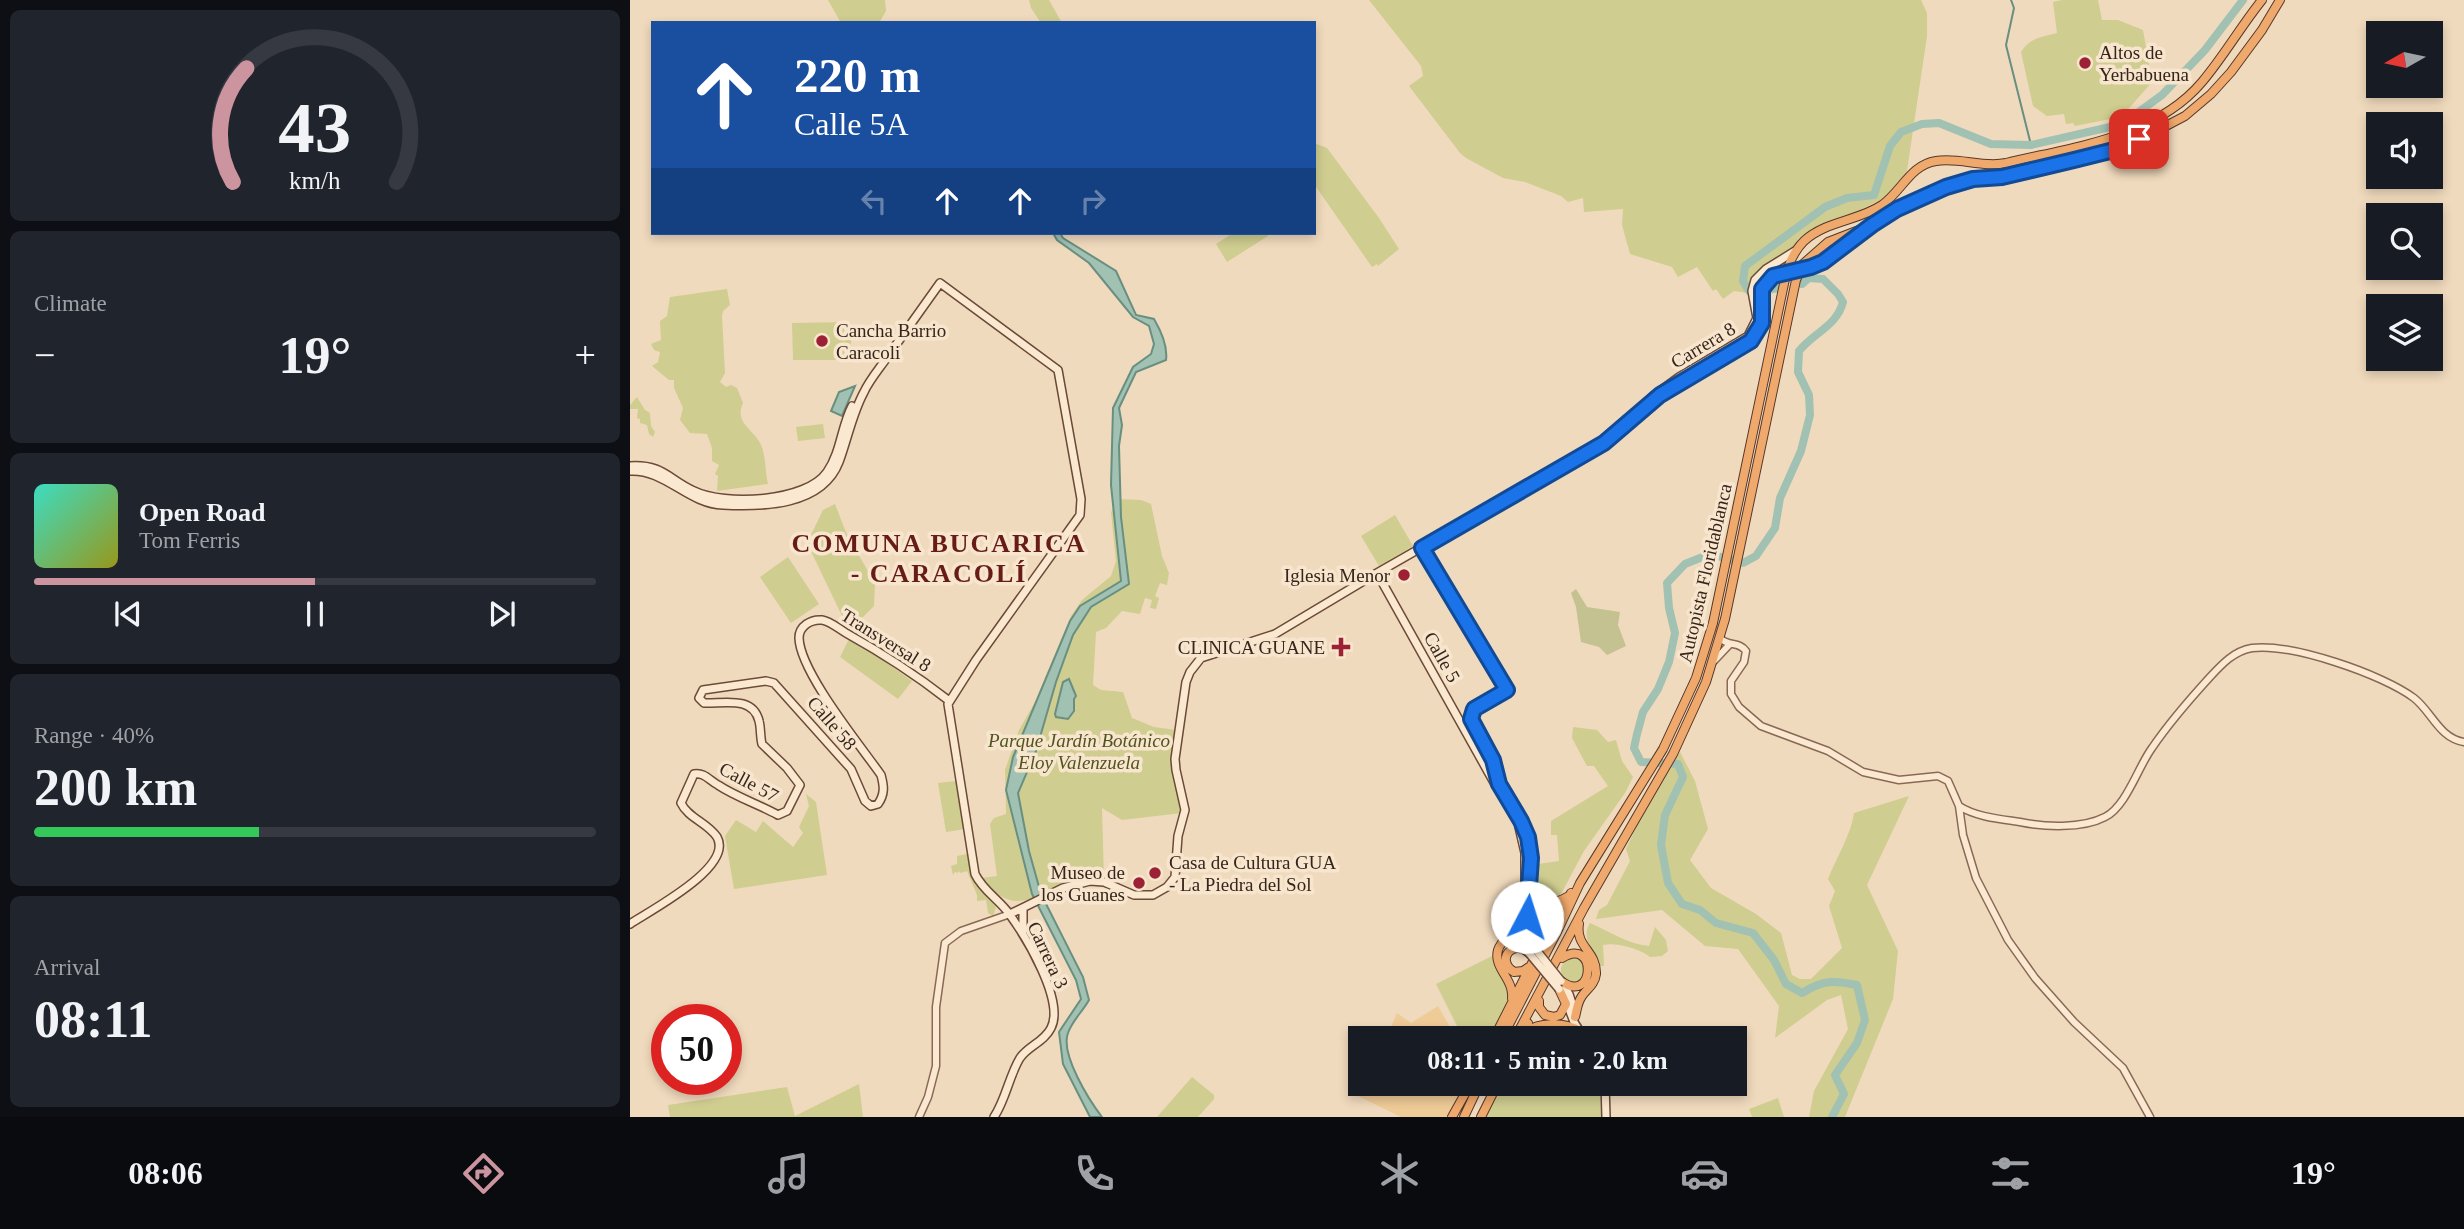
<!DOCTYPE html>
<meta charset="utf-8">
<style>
:root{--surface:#171b24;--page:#20242c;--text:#f1f3f6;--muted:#9ea1a6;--line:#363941;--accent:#cb949f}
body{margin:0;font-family:"Times New Roman",serif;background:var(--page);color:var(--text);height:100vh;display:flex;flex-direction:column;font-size:26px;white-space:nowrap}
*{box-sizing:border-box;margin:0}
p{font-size:23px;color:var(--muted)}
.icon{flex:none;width:38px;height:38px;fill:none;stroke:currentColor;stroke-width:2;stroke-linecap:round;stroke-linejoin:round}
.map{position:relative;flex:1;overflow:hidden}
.drawer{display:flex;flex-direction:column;gap:10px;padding:10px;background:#0d0f14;width:630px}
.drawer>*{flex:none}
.guide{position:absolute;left:21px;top:21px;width:665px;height:214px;border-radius:0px;box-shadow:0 4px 10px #0003;background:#1a4fa0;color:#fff;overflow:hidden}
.needle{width:46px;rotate:261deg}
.controls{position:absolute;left:1736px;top:21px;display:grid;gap:14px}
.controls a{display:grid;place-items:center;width:77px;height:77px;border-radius:0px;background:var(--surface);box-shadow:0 4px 10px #0003;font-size:35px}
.speed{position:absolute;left:21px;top:1004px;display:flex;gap:14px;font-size:35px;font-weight:700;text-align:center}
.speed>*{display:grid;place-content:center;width:91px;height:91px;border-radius:50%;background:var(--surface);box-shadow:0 4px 10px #0003;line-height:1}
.speed .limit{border:10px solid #d22;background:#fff;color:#111}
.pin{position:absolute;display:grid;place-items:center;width:60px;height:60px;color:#fff;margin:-30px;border-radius:14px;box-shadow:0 4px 10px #0006}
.me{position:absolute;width:77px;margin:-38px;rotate:5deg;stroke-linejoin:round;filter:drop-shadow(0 0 5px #0008)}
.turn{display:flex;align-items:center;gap:24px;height:147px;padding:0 28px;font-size:32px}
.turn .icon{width:91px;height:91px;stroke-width:2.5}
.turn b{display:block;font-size:49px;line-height:60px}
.lanes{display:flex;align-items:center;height:66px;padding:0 28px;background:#0003;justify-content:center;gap:35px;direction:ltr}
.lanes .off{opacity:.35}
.big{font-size:52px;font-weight:700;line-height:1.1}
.drawer .tile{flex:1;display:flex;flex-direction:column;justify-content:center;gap:10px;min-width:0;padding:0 24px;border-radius:10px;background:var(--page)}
.drawer .dial{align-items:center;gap:0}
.dial svg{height:182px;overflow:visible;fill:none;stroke:var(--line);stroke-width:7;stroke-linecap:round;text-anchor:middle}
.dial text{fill:var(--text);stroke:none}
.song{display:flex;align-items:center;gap:21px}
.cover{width:84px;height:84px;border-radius:10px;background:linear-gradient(135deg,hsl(170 70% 55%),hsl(60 70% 35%))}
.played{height:7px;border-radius:4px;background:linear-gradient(90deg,var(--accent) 50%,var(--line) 50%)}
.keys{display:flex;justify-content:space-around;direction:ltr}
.heat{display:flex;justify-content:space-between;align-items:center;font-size:38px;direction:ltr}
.charge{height:10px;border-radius:5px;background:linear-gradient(90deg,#34c759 40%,var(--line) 0)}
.trip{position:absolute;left:718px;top:1026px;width:399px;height:70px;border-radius:0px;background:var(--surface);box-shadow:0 4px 10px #0003;font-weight:700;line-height:70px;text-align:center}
.tab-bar{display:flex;height:112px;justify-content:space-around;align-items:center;background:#090b0e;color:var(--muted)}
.tab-bar .icon{width:49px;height:49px}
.tab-bar .active{color:var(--accent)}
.tab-bar b{font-size:32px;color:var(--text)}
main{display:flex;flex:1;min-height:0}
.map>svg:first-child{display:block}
.green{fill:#cfcd90}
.sand{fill:#efcb97}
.cemetery{fill:#c3c290}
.water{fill:#a1c1b3;stroke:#688f80;stroke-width:2}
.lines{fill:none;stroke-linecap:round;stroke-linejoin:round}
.stream{stroke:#688f80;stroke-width:2}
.river{stroke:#a1c1b3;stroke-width:8}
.tertiary-casing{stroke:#896955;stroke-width:9}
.secondary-casing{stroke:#6b4a38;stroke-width:10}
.trunk-casing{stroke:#56382a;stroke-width:10}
.tertiary{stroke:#fbe8d0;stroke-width:6}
.secondary{stroke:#fbe8d0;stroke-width:7}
.trunk{stroke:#efa96c;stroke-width:8}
.secondary-bridge-casing{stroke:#6b4a38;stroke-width:10;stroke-linecap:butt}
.secondary-bridge{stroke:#fbe8d0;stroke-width:7}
.route-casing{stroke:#114b97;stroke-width:18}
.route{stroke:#1a73e8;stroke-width:12}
.poi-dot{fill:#9c2134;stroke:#f7e5cd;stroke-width:2.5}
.labels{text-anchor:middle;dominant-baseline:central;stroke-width:7;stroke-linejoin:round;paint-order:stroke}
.poi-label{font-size:19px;fill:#37251b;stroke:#f7e5cd;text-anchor:start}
.street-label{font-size:19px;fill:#37251b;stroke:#f7e5cd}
.park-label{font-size:19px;font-style:italic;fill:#505520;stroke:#f7e5cd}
.district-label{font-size:26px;font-weight:bold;letter-spacing:2px;fill:#671c17;stroke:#f7e5cd}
</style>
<main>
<section class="drawer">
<div class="tile dial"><svg viewBox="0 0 100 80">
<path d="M14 69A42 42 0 1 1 86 69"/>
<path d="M14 69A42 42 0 0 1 20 19" stroke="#cb949f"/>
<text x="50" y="56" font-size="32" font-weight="700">43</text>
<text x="50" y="72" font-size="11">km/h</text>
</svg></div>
<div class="tile"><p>Climate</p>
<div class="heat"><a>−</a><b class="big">19°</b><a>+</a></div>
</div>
<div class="tile">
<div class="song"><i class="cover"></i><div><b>Open Road</b><p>Tom Ferris</p></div></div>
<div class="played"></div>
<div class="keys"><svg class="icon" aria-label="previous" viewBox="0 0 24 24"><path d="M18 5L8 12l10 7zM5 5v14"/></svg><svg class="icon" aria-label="pause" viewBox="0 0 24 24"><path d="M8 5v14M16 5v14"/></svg><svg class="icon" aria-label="next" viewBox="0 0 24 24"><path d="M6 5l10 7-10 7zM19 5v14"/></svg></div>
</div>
<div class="tile"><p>Range · 40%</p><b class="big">200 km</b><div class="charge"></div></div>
<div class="tile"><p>Arrival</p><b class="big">08:11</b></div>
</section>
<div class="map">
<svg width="1834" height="1117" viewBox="0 0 1834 1117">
<rect width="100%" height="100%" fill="#f0dabd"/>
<!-- green -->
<path class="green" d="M198,0H255L256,11L249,23H211Z
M399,0H419L432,23H411L401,8Z
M739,0H1291L1297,13V36L1277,171L1256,197L1220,215L1183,228L1170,237L1161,250L1126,273L1122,277L1119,293L1104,291L1093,299L1086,289L1083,291L1067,267L1048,277L1042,267L1000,254L992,225L993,209L954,212L953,198L938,202L931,196L895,182L873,178L836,158L830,153L779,86L793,76L791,66Z
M1432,0H1468L1472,20H1488L1513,30L1522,82L1494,114L1487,115L1485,118L1445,126L1443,123L1436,124L1434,114L1417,116L1403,106L1391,52C1400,38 1411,37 1427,33L1423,2Z
M684,143L697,148L749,218L769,249L748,266L747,264L742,267L684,184Z
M603,233H637L638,236L597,262L586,244Z
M97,289L100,305L93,311L92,316L95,373L90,382L96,387L101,385L107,388L113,403C104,423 123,429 130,443C136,454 135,472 138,484L87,491L88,476L85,474L89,465L82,461V448L77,434L60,433L50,420L53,408L44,388V380H39L22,366L28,362L30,352L24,350L21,344L31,340L30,321L37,316L40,297Z
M221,322V360H163L162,323Z
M7,397L15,410L20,413L21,426L25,432L23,437L19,434L17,425L10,423V419L7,418L8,409H0V405Z
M193,424L195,438L168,441L166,427Z
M486,499L511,500L521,504L532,556L539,573L537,585L530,583L525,596L529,598L526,609L520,608L522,600L515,598L510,614L492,611L476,628L466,632L463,685L471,690L493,692L502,718L524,727L546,730L542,754L543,777L552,813L492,820L472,808L474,880C418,871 394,935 349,875L352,878L367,876L360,824L364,818L376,814L375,770L389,730L405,702L441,616L452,600L481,576L486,561L481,513Z
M205,504L217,535L245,583L244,606L233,617L214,620L177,543L193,510Z
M765,515L783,546L749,566L731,536Z
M158,557L189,604L161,623L130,577Z
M220,637L282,681L268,699L210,657Z
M943,727L967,730L978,742L986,740L992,761L1003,777L995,793L954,851L931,894C923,899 917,898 909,894L908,864L929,861L927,835H921V821L978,786L964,766H957L942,738Z
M1050,752L1065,781L1078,829L1060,860L1081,888L1126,914L1151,933L1162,975L1170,979H1181L1212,948L1199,906L1205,891L1198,879C1206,858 1221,835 1224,813L1279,796L1237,885L1268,951L1263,999L1215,1117H1179L1184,1091L1218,1029L1211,995L1197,1000L1145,1038L1149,1006L1108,949L1075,946L1032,910L966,919L969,910L977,905L1000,861L996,849L1012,815Z
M326,781L335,829L316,832L308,783Z
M176,794L186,802L197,875L104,889L95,836L106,820L126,832L133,821L163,847L173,833L169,827L179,806Z
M337,854C342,881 344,889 367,904L363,916L358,913L356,900L347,901V895L337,871L331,873L328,871V873L325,872L323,875L321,866L327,864V856Z
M960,923C979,931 997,944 1019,946L1025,927L1036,940L1038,951L1032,956L1020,957C1011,949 985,942 973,945L974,966H970C964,949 950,940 960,923Z
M862,956L878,992V1000L859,1038H833L806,984Z
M931 970a12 12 0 1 1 24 0a12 12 0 1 1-24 0Z
M933,1027L944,1032L949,1038H895L907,1028L919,1030Z
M562,1077L584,1095V1099L568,1117H527Z
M873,1083H970L971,1117H855Z
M229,1084L233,1117H40L38,1105L157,1087L165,1116Z
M1148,1098L1154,1117H1122L1119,1109Z"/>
<!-- sand -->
<path class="sand" d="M808,1006L826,1038H756L767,1013L781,1023Z
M734,1083H837L816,1117H771L728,1096Z"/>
<!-- cemetery -->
<path class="cemetery" d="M946,589L957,607L990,612L988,625L996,646L977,655L969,647L951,642L946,607L941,593Z"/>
<!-- water -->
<path class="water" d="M423,233H430L433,238L486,271L506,315L524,319C531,331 538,346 536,360L506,372L489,408L492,425L489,446L491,517L499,584L461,607L443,635L426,682L406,751L388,793L399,851L411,894L453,977L459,1000C453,1011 442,1021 438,1033C430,1054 459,1100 472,1117H460L433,1064L429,1032L451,999L446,980L402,894L376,790L383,757L440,621L450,606L491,581L481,485L483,408L503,367L521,354L524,344L519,326L503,317L459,263L427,240Z
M225,386L212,416L201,411L209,392Z
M439,679L446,696L444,699V711L438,719L426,717L425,714L433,682Z"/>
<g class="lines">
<!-- stream -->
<path class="stream" d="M1381,0L1384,8L1376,45L1401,145"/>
<!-- river -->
<path class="river" d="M1172,284L1179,278L1193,279L1208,294L1213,302C1207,326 1183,333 1169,351L1168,372L1179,395L1180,415L1171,451L1150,498L1145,528L1126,556L1113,563L1080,554L1055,564L1037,583L1039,608L1045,633L1039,662L1028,689L1013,712L1007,734L1004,748L1011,762L1048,764L1053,777L1035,815L1031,845L1038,883L1052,904L1070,910L1086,923L1123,933L1144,960L1156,984L1172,993C1193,980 1203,980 1227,985L1235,1020L1227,1043L1205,1075L1214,1094L1202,1117
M1138,290L1148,288
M1119,291L1113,281L1115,266L1195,207L1217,198L1244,195L1260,146L1271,132L1292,124L1309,123L1361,144L1401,145L1480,127L1506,114L1532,95L1575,50L1613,0"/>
<!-- tertiary casing -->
<g class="tertiary-casing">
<path id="tertiary" d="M1090,638C1098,647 1109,641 1116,651L1114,662L1101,681V694L1109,707L1131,726L1198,751L1233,772L1269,780L1308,776L1318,781L1329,806L1333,835L1346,878L1378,940L1405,978L1444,1022L1493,1068L1520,1117
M1084,661L1100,644
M1329,806C1346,817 1370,819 1390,822C1414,827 1452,829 1475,817C1496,807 1508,767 1522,748C1539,723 1559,700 1580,677C1592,664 1604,651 1622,648C1661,643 1752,674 1784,698C1802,712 1809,738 1834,742
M289,1117L298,1097L306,1066V1007L315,943L331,931L380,914"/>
</g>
<!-- secondary casing -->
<g class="secondary-casing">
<path id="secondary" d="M1182,267L1193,262L1235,230
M1023,396L1049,377L1118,336L1127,318L1122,291L1125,280L1136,269L1165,251
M0,466C33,464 38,479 64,491C94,506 177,502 197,472C211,452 211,427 222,406
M0,471C35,469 58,504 93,505C133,507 192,506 209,462C218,438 222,414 234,392C240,379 250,368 258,356C275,332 293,307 310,283L428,370L451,499L450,515L346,660L318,704L345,874C353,891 370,900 380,915C396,937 435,1001 421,1028C414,1042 398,1046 390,1058C379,1076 376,1099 364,1117
M792,548L877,690L844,709L841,719L863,760L869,784L891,821L898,837L901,858L897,931L903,946
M747,573L866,786
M889,827L895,853V881
M380,914L433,888L460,881L474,882L504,895H523L537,887L545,877L548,836L555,810L546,770L545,759L556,682L560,672L571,658L645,634L747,573L974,443L1030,395L1121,341L1132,323L1131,306
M892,917V936L899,953
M0,924C21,910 104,867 87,837C78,823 58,818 51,803L64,774C74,772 79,780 88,785C106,797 128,804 148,815L157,811L170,785L157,768L132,744C130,736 131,728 129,721C123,695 92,704 74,703L69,698L73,690L136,681L144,683L221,769L235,801L241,806L248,804C255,794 254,786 251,775C230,745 170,672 169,638C169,626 181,619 192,620C200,621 209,629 216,633C252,653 286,675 318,700
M393,933V908
M931,981L939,994L944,1009
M936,1001L944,1022L954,1038
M975,1083L976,1117"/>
</g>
<!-- trunk casing -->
<g class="trunk-casing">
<path id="trunk" d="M900,883C906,900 921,907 937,897
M897,917L904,910L915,909L921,914L923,925
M899,967L893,971L884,972C865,960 883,938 899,953
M931,981C965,1006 968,936 932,958
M882,998C884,979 863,968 868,950C872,938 886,930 892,918
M909,1001V1007L915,1015L924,1017L930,1015L936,1004L929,989
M945,1017C947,1010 947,1003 952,996C957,989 965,984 966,974C967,951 945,947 949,924
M893,1034C906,1022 935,1021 949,1031
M864,1038L901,965L941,893
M872,1038L927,932L950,883L1033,749L1066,678L1083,623L1155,279C1158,265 1163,252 1174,241C1196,221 1228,221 1252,205C1272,191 1280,165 1306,161C1329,157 1353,168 1376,163C1442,147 1525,138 1572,82C1594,56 1611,26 1632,0
M885,1038L954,908L1043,754L1076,682L1095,619L1166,280L1173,264L1198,242L1242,225L1267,209L1312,189L1339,180L1372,177L1496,147L1555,116L1581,94L1601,72L1632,30L1650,0
M891,1038L898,1023
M822,1117L841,1083
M834,1117L850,1083
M851,1117L868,1083"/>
</g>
<!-- tertiary -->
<use href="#tertiary" class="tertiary"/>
<!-- secondary -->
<use href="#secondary" class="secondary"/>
<!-- trunk -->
<use href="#trunk" class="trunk"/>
<!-- secondary-bridge casing -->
<g class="secondary-bridge-casing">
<path id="secondary-bridge" d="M1131,306C1126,272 1157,272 1182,267
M903,946L931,981
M899,953L929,989"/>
</g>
<!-- secondary-bridge -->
<use href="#secondary-bridge" class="secondary-bridge"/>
</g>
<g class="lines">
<!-- route casing -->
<g class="route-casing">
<path id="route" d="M897,917L901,858L898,837L891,821L869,784L863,760L841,719L844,709L877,690L792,548L974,443L1030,395L1121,341L1132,323V289L1143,276L1181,267L1193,262L1242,225L1267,209L1316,187L1343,179L1372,177L1444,160L1496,147L1509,139"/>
</g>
<!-- route -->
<use href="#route" class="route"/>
</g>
<!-- markers -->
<g class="poi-dot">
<circle cx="1455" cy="63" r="7"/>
<circle cx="192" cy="341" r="7"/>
<circle cx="774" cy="575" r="7"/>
<path d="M707.5 636.5h7v7h7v7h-7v7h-7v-7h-7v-7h7z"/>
<circle cx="525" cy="873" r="7"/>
<circle cx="509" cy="883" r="7"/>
</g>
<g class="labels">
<!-- poi labels -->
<g class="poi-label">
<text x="1469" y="52">Altos de<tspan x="1469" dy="22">Yerbabuena</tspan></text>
<text x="206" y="330">Cancha Barrio<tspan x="206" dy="22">Caracoli</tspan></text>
<text x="760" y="575" text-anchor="end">Iglesia Menor</text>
<text x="695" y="647" text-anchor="end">CLINICA GUANE</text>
<text x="539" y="862">Casa de Cultura GUA<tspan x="539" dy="22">- La Piedra del Sol</tspan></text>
<text x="495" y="872" text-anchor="end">Museo de<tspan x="495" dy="22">los Guanes</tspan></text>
</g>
<!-- street labels -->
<g class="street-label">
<text transform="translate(1073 345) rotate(-31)">Carrera 8</text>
<text transform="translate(1075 573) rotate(-77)">Autopista Floridablanca</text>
<text transform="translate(256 640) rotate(32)">Transversal 8</text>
<text transform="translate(812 657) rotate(61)">Calle 5</text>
<text transform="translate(202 723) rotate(49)">Calle 58</text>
<text transform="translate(119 782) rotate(28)">Calle 57</text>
<text transform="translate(418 955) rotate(65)">Carrera 3</text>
</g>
<!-- park labels -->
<g class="park-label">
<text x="449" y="740">Parque Jardín Botánico<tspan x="449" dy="22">Eloy Valenzuela</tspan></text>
</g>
<!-- district labels -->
<g class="district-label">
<text x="309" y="543">COMUNA BUCARICA<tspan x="309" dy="30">- CARACOLÍ</tspan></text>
</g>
</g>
</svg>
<div class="controls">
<a><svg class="needle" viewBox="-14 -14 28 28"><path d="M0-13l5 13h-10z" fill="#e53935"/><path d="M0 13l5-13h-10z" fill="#9ea1a6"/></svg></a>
<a><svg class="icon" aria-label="sound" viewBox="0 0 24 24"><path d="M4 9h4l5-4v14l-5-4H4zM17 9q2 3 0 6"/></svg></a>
<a><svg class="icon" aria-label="search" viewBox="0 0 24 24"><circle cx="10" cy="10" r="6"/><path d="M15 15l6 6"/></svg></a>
<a><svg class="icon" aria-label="layers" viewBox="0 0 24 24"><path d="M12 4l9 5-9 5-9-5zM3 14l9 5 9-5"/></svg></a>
</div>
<div class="speed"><div class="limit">50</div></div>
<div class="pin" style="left:1509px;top:139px;background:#d93025"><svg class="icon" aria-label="arrive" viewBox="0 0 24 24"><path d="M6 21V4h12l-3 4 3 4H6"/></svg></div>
<svg class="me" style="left:897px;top:917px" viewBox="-20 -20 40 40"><circle r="19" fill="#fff"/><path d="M0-13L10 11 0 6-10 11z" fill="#1a73e8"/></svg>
<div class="trip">08:11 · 5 min · 2.0 km</div>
<div class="guide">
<div class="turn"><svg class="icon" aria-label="ahead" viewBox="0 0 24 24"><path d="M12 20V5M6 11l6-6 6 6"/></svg><div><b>220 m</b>Calle 5A</div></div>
<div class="lanes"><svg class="icon off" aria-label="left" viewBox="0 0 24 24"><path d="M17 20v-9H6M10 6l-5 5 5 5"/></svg><svg class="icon" aria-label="ahead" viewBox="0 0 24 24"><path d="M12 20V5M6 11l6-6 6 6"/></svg><svg class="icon" aria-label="ahead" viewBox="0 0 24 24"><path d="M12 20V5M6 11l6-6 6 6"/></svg><svg class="icon off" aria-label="right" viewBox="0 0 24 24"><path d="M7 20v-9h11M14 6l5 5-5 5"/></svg></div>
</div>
</div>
</main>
<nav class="tab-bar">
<b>08:06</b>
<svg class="icon active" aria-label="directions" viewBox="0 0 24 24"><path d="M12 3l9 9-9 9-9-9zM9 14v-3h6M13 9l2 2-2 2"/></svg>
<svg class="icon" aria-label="music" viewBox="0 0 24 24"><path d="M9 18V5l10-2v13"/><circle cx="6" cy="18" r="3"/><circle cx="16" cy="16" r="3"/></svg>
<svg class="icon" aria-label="phone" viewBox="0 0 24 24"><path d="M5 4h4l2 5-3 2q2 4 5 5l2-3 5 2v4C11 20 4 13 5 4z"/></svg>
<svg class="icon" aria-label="climate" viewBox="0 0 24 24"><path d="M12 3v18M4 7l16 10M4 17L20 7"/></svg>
<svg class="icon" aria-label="car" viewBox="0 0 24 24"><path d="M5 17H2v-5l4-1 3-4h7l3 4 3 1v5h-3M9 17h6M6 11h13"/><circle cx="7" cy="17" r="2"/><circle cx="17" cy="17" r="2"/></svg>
<svg class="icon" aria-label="filters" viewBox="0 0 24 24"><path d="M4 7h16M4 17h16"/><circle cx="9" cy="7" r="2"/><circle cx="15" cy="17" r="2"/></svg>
<b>19°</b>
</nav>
